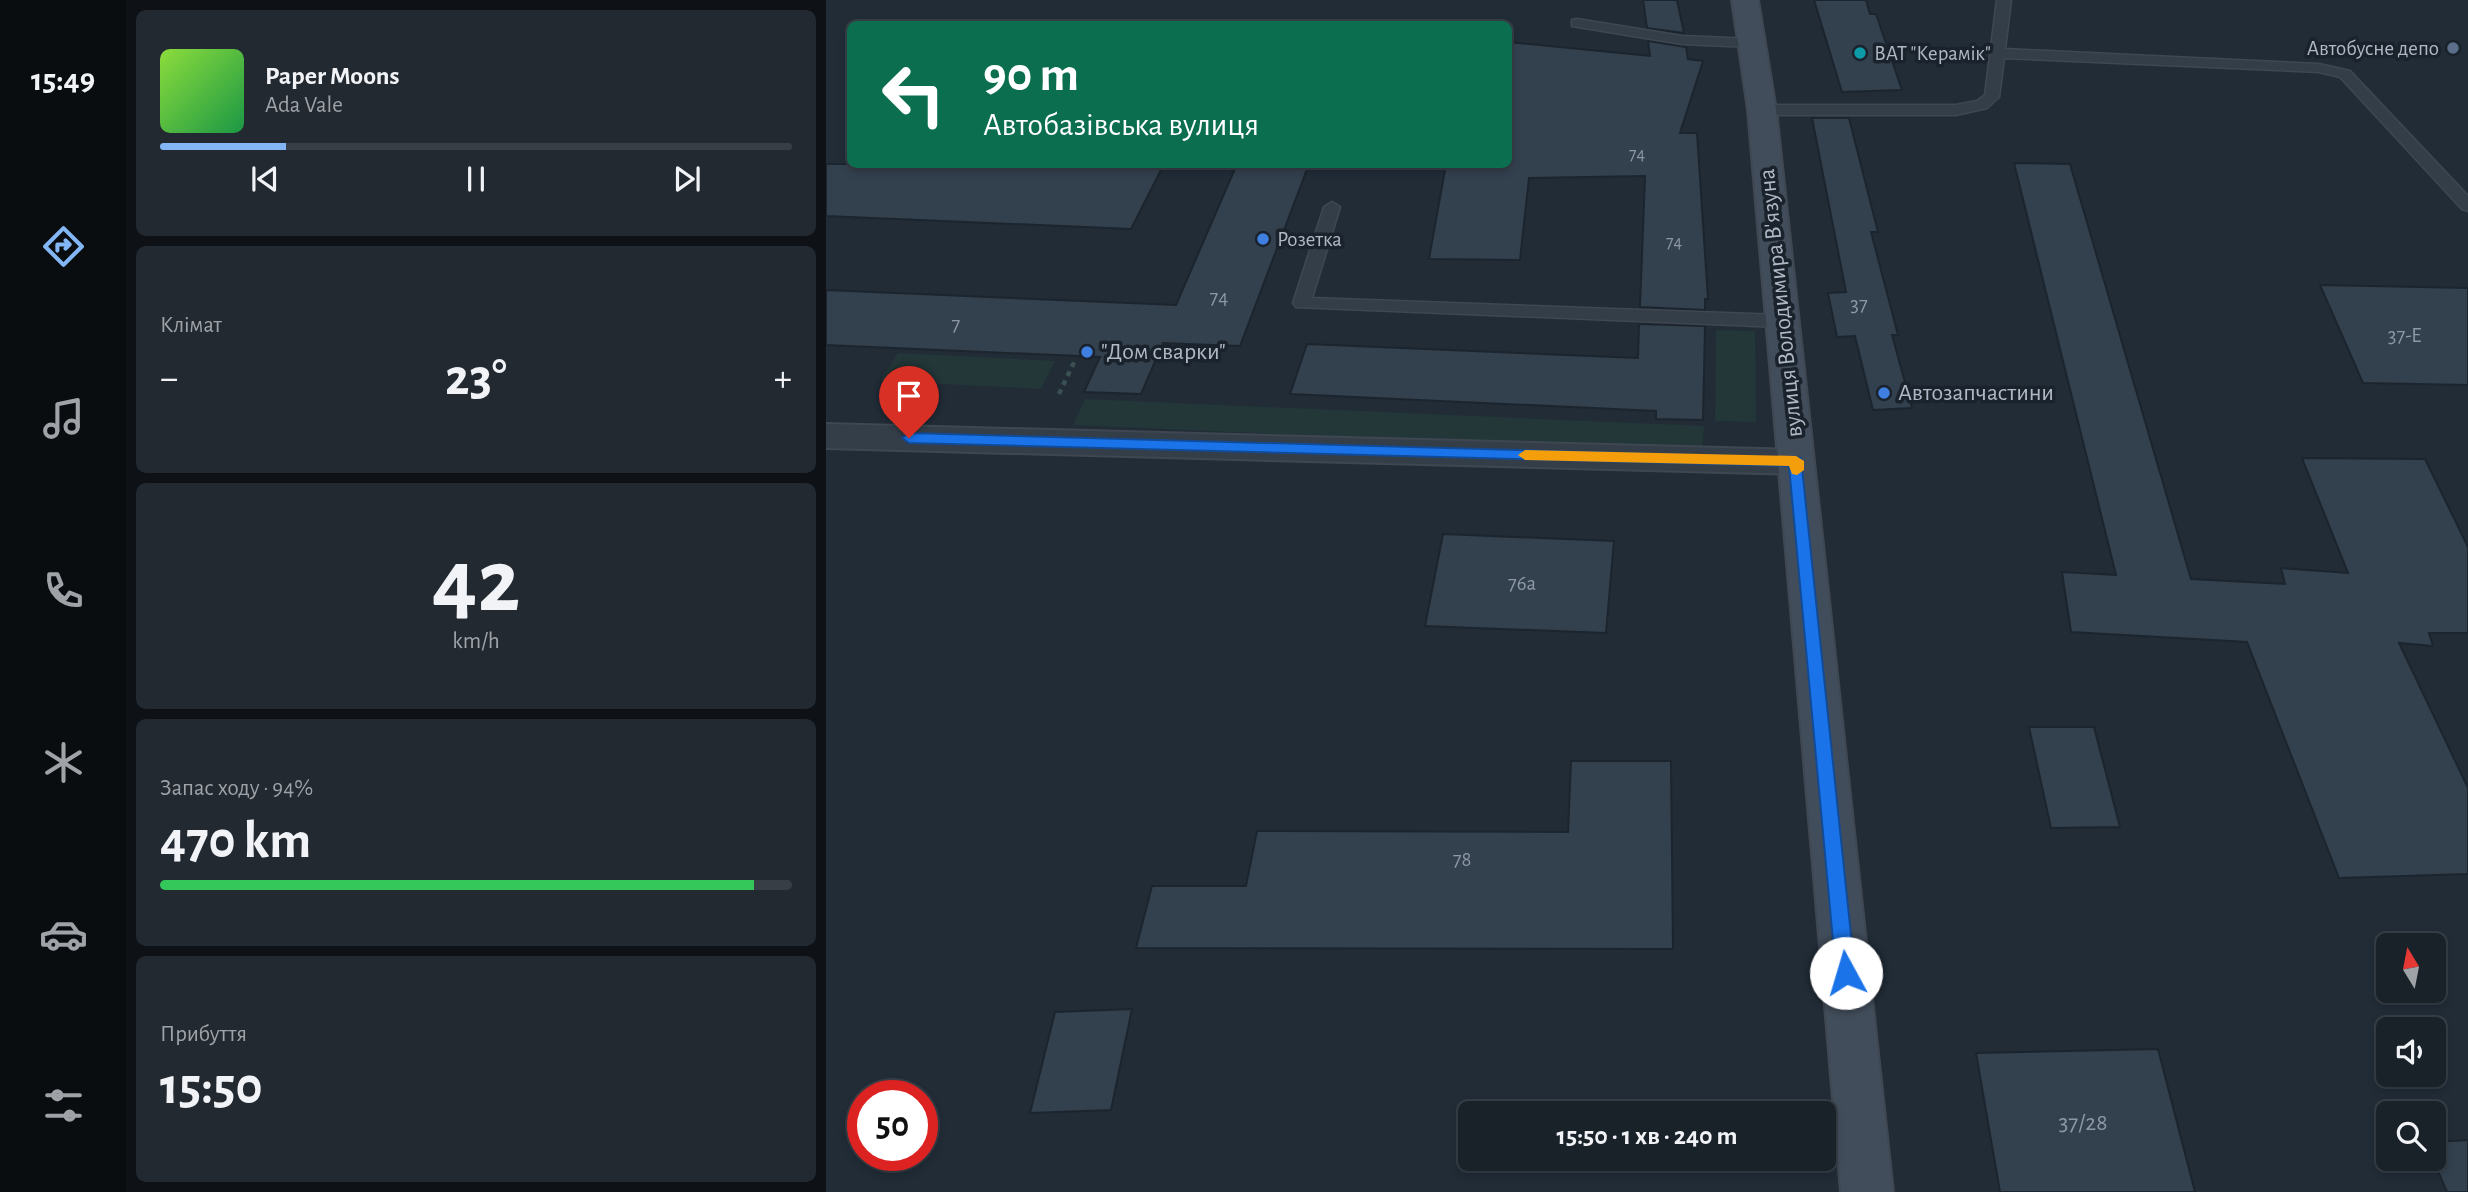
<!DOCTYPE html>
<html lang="uk">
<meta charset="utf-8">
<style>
:root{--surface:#192129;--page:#222931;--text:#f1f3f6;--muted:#9fa3a8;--line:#373e46;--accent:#83b6f5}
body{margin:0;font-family:"Alegreya Sans",sans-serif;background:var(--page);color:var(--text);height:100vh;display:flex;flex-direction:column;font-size:26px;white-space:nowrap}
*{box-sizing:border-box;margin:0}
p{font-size:23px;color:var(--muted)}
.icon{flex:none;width:38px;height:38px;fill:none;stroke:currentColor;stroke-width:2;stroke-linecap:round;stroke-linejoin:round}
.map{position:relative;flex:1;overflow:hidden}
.side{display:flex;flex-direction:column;gap:10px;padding:10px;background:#0e1217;width:700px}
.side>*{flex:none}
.banner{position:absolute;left:21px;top:21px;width:665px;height:147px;border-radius:10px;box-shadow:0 4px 10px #0003,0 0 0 2px var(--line);background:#0b6e4f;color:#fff;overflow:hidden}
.needle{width:46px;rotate:350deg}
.tools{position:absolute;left:1550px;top:933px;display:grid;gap:14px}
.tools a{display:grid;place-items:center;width:70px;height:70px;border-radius:10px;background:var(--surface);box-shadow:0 4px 10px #0003,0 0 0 2px var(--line);font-size:35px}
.speed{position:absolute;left:21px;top:1080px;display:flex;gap:14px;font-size:35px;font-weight:700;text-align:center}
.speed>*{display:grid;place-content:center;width:91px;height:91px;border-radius:50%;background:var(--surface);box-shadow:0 4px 10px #0003,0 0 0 2px var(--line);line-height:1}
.speed .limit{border:10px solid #d22;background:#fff;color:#111}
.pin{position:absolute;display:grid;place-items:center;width:60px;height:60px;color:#fff;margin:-72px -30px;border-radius:50% 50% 50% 0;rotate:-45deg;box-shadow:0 0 7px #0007}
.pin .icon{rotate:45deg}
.me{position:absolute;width:77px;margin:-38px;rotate:354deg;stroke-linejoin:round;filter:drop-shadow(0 0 5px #0008)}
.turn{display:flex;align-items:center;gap:24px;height:147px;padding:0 21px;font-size:32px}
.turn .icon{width:91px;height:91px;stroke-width:2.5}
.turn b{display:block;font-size:49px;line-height:60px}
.big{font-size:52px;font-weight:700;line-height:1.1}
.side .card{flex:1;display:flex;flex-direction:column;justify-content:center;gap:10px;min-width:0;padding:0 24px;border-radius:10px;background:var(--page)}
.side .dial{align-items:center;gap:0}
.dial b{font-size:91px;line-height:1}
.song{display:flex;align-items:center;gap:21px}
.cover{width:84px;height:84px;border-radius:10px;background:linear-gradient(135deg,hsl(90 70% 55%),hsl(140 70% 35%))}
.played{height:7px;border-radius:4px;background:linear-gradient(90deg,var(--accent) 20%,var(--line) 20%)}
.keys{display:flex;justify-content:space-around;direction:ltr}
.heat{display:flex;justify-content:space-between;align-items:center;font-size:38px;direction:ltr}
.charge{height:10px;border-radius:5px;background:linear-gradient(90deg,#34c759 94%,var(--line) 0)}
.trip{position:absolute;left:632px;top:1101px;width:378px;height:70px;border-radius:10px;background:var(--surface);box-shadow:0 4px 10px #0003,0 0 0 2px var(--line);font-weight:700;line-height:70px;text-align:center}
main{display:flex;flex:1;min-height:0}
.tabs{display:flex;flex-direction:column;width:126px;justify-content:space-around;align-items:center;background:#0a0d10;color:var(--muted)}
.tabs .icon{width:49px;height:49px}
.tabs .selected{color:var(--accent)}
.tabs b{font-size:32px;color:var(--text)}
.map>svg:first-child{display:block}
.green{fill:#233738}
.building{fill:#33404e;stroke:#1c252e;stroke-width:2}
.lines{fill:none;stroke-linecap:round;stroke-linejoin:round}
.lane-casing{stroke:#3e4752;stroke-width:3}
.street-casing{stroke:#3e4752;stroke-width:4}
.secondary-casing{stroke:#3e4752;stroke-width:4}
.path{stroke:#3b5051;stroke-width:4.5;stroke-dasharray:5 5;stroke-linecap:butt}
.lane{fill:#343e48;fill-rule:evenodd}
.street{fill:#343e48;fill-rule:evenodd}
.secondary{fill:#424d5b;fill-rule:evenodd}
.route{fill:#1a73e8;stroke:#114b97;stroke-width:2}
.slow{fill:#f59e0b}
.service-dot{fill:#5c6f8a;stroke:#1a232c;stroke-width:2.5}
.culture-dot{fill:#0f9aa8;stroke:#1a232c;stroke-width:2.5}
.shop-dot{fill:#3f7fe0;stroke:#1a232c;stroke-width:2.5}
.labels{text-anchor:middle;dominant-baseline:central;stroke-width:7;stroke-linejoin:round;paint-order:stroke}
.far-number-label{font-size:18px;fill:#8e98a5}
.far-poi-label{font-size:21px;fill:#afb8c5;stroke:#1a232c;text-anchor:start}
.number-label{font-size:21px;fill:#8e98a5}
.street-label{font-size:24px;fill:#afb8c5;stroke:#1a232c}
.poi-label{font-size:24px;fill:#afb8c5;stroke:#1a232c;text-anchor:start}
.near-number-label{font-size:24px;fill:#8e98a5}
</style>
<main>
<nav class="tabs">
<b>15:49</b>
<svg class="icon selected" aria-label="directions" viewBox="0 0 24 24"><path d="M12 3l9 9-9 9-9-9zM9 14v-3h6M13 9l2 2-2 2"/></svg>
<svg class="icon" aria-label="music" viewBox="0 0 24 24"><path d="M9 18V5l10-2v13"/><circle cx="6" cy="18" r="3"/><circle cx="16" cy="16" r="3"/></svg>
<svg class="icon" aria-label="phone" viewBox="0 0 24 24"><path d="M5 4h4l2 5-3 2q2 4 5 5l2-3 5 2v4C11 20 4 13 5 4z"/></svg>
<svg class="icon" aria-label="climate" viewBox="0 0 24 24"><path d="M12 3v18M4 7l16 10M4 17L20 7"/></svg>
<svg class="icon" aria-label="car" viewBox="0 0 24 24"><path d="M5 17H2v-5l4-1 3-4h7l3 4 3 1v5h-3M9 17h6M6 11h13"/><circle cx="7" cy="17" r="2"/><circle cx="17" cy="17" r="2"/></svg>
<svg class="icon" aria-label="filters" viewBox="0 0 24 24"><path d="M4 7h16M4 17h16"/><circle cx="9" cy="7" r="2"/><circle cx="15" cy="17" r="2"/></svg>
</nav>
<section class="side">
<div class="card">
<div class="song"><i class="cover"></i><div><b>Paper Moons</b><p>Ada Vale</p></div></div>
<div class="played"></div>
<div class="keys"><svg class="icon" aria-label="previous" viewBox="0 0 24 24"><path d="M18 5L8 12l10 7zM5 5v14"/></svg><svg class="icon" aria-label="pause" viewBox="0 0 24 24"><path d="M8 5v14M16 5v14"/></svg><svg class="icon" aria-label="next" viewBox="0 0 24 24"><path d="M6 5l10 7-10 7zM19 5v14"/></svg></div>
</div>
<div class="card"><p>Клімат</p>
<div class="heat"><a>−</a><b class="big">23°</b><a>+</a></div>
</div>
<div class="card dial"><b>42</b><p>km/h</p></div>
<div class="card"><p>Запас ходу · 94%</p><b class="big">470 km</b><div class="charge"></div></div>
<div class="card"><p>Прибуття</p><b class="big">15:50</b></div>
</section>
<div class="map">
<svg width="1642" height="1192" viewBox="0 0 1642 1192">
<rect width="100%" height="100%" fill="#212c37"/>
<!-- green -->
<path class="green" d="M890,330L929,331L930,422L889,421Z
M72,353L229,361L215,389L54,381Z
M259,399L878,426L876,453L247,425Z"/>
<!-- building -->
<path class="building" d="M817,0H851L858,33L821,28Z
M988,0H1040L1044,14H1050L1076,90L1016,92Z
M822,41L860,47L862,59L877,61L854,133H871L882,299H879V310L814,307L819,176L703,178L694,260L603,259L620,164H682V42L824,56Z
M986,118H1023L1052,232H1045L1072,335H1066L1086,408L1047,410L1029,336L1011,337L1002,293L1020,292Z
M1188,163L1244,164L1365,579L1459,584L1455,568L1522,573L1476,458L1599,459L1642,547V633H1603L1607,646L1573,643L1642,788V874L1513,878L1421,642L1245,632L1236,572L1290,575Z
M0,164H338L305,229L0,216Z
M411,164H483L414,346L337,343L315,394L258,392L274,357L0,345V290L350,305Z
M1494,285L1642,288V385L1537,383Z
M813,324L879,326L877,420L830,419V411L464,394L481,344L812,358Z
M617,534L788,541L780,633L599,626Z
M1203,727H1268L1294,827L1225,828Z
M745,761H845L847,949L310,948L326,886H420L431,831L742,832Z
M306,1009L285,1110L204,1113L229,1012Z
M1332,1049L1369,1192H1174L1150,1053Z
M1642,1140V1192H1621L1608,1162V1142Z"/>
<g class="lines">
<!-- lane casing -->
<g class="lane-casing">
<path id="lane" d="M1171,0H1185L1179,49L1493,64L1524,71L1642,196V211L1636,209L1514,77L1493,72L1178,58L1173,97L1161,108L1130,115H936L928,110L936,105H1130L1151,101L1159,95Z
M751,19L856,36L926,39L933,43L926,47L856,44L746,26V20Z
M506,202L514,207L486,298L957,315L966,321L957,327L470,307L467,303L498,207Z"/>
</g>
<!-- street casing -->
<g class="street-casing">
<path id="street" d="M0,424L970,450L983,453L988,462L983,471L970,474L0,448Z"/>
</g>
<!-- secondary casing -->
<g class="secondary-casing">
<path id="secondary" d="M906,0H932L950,110L1067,1192H1015L922,110Z"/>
</g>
<!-- path -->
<path class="path" d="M233,394L250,358"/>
<!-- lane -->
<use href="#lane" class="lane"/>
<!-- street -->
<use href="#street" class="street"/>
<!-- secondary -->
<use href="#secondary" class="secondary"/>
</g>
<!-- route -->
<path class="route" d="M83,433L975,458L1029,973L1027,980L1020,982L1013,980L1010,973L963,466L83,443L76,438Z"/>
<!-- slow -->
<path class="slow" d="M699,450L970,456L978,461V470L971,475L966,474L963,466L699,460L692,455Z"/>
<!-- markers -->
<circle class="service-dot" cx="1627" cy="48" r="7"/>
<circle class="culture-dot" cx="1034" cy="53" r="7"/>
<g class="shop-dot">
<circle cx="437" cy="239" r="7"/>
<circle cx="261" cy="352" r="7"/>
<circle cx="1058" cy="393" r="7"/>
</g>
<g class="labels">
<!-- far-number labels -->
<g class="far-number-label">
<text x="811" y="155">74</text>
<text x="848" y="243">74</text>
</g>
<!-- far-poi labels -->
<g class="far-poi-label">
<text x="1613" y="48" text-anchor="end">Автобусне депо</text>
<text x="1048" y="53">ВАТ "Керамік"</text>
<text x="451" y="239">Розетка</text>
</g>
<!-- number labels -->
<g class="number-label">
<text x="393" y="297">74</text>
<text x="1033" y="304">37</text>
<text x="130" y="324">7</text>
<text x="1579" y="335">37-Е</text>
<text x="696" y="583">76а</text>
<text x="636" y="859">78</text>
</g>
<!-- street labels -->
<g class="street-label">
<text transform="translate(955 303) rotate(-96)">вулиця Володимира В'язуна</text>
</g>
<!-- poi labels -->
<g class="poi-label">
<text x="275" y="352">"Дом сварки"</text>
<text x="1072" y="393">Автозапчастини</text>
</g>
<!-- near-number labels -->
<g class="near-number-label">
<text x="1257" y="1123">37/28</text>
</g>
</g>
</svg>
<div class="tools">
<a><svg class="needle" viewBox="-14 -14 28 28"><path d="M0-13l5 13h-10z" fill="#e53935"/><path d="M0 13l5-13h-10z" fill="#9fa3a8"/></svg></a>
<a><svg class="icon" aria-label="sound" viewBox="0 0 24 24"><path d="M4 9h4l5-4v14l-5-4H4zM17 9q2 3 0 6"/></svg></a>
<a><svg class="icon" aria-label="search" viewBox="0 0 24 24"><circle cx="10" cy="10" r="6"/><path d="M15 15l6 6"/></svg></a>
</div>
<div class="speed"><div class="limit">50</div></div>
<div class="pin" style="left:83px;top:438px;background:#d93025"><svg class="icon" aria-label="arrive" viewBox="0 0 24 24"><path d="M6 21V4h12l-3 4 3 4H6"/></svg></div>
<svg class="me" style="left:1020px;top:973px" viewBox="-20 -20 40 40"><circle r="19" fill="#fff"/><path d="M0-13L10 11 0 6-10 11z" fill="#1a73e8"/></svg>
<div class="trip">15:50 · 1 хв · 240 m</div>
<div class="banner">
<div class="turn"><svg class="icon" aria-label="left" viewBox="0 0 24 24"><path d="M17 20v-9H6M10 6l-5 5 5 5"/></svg><div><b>90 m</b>Автобазівська вулиця</div></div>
</div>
</div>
</main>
